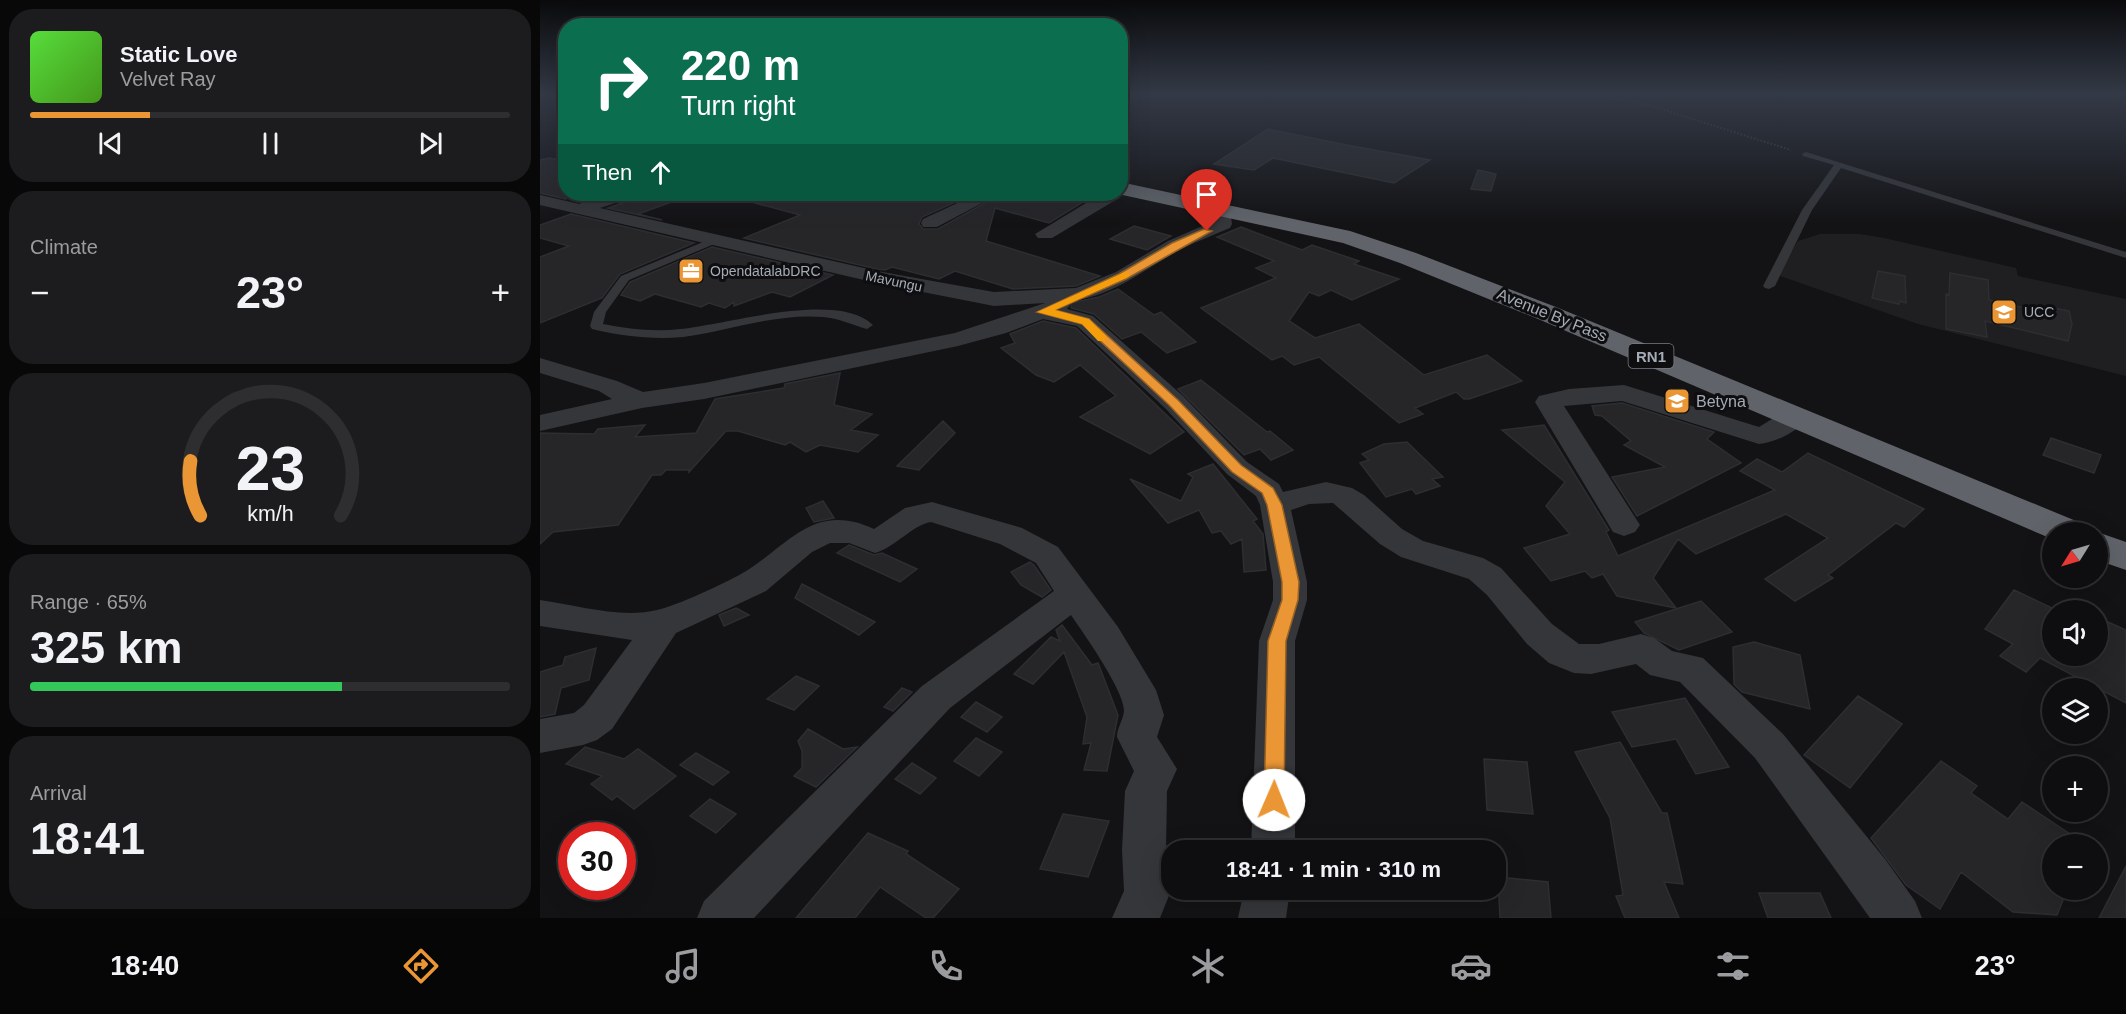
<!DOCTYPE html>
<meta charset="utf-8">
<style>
:root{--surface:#0e0e10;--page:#1c1c1e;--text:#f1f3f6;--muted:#9b9c9f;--line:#2e2e30;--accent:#eb9635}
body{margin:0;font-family:Arial,sans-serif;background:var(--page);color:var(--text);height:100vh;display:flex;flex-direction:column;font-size:22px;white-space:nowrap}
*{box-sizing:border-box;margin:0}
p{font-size:20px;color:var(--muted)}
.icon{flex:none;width:33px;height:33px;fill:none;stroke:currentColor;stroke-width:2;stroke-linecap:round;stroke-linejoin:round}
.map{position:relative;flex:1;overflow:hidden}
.sheet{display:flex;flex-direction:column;gap:9px;padding:9px;background:#080809;width:540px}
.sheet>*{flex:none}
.hud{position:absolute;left:18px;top:18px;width:570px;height:183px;border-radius:24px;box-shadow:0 6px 24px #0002,0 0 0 2px var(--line);background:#0b6e4f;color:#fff;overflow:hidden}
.needle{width:39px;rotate:233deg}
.controls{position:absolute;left:1502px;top:522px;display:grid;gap:12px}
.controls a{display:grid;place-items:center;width:66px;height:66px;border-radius:50%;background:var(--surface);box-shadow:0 6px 24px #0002,0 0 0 2px var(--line);font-size:30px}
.speed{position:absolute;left:18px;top:822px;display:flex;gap:12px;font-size:30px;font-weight:700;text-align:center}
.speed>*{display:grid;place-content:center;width:78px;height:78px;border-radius:50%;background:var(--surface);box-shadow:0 6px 24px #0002,0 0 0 2px var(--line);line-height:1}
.speed .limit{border:9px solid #d22;background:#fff;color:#111}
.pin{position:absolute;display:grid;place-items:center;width:51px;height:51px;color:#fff;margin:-62px -26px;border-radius:50% 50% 50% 0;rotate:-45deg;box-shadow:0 0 6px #0007}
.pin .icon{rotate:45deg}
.me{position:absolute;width:66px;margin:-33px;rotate:1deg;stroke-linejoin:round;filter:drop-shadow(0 0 4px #0008)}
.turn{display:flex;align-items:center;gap:21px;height:126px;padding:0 24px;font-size:27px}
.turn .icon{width:78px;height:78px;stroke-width:2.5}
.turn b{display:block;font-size:42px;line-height:51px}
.then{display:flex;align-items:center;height:57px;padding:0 24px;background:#0003;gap:12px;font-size:22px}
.big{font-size:45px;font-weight:600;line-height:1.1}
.sheet .card{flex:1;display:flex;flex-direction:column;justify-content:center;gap:9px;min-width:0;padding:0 21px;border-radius:24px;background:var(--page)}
.sheet .dial{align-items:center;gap:0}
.dial svg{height:156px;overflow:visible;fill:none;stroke:var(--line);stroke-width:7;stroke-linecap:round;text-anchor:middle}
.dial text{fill:var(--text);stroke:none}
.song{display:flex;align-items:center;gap:18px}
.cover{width:72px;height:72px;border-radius:9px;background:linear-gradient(135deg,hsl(110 70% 55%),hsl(100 70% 35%))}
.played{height:6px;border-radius:3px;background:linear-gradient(90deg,var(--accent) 25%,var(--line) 25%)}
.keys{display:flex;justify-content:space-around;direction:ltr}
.heat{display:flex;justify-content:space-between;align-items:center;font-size:33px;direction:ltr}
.charge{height:9px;border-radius:4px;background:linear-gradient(90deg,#34c759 65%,var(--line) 0)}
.trip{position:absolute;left:621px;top:840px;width:345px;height:60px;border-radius:24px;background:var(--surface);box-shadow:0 6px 24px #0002,0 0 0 2px var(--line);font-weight:600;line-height:60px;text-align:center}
.menu{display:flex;height:96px;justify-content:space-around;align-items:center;background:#060606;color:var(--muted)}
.menu .icon{width:42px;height:42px}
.menu .selected{color:var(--accent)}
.menu b{font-size:27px;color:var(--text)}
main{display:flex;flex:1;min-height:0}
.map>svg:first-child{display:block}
.built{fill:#1f1f22}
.building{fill:#262629;stroke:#2d2e31;stroke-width:1.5}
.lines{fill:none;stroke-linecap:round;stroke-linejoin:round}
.path{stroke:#3a3d41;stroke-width:2;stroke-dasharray:1.5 2;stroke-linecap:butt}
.lane{fill:#34363a;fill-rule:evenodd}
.street{fill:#34363a;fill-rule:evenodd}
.highway{fill:#60646a;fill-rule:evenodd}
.route{fill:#eb9635;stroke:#996222;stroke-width:1.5}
.slow{fill:#f59e0b}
.labels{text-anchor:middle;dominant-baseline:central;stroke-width:6;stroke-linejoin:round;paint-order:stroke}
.far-poi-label{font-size:14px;fill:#a5acb5;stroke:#0e0e10;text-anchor:start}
.far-street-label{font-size:14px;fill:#a5acb5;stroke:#0e0e10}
.shield{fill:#0e0e10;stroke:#787d84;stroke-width:1.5}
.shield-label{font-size:15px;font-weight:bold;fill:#a5acb5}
.street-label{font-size:16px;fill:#a5acb5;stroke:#0e0e10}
.poi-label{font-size:16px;fill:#a5acb5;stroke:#0e0e10;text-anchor:start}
</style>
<main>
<section class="sheet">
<div class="card">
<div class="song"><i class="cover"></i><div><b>Static Love</b><p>Velvet Ray</p></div></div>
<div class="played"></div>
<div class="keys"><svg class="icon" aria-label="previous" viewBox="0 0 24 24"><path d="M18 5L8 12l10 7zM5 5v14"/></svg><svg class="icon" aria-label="pause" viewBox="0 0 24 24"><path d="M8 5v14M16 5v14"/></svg><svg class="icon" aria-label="next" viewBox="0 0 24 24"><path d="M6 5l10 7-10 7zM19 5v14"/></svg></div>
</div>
<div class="card"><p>Climate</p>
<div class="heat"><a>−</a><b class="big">23°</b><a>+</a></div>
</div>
<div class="card dial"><svg viewBox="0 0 100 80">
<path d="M14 69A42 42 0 1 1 86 69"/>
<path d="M14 69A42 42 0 0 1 9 41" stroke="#eb9635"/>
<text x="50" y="56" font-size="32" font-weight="700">23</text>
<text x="50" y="72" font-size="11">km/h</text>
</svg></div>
<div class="card"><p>Range · 65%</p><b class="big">325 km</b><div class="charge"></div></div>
<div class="card"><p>Arrival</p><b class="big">18:41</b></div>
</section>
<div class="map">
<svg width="1586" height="918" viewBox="0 0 1586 918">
<rect width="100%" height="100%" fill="#131315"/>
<!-- built -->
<path class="built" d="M1280,234H1320L1344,238L1476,268L1478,276L1586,299V376L1378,324L1237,275L1258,241Z"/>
<!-- building -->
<path class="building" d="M728,129L812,146L890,160L854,183L733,158L714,170L674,164Z
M9,158L26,161V199L0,193V160Z
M938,170L956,174L951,191L931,189Z
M95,194H147L148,196L98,214L122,220L68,208L91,200Z
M205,194H433L382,217L379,224L383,229H398L461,194H529L551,197L509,223L455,208L446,241L560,276L536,286L473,289L415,271L399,279L352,267L345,270L337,269L204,238L260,215L204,200Z
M31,214L154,243L80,274L62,298L0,323V257L29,246L0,238V225Z
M594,226L631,236L607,250L570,239Z
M701,227L762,250L772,245L819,261L814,264L859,279L812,300L791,290L779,296L769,292L749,321L775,338L819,324L884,375L947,355L982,381L929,399H924L916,392L875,408L883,414L859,423L779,357L754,365L742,356L732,360L661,308L736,278L716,268L734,261L677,237Z
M172,247L293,275L250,297L232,292L194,306V302L185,308L169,303L161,307L115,294L100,301L81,295L90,282Z
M1338,271L1365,276L1366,303L1360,301L1359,304L1332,298Z
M1410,273L1448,280L1449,300L1498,311L1497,305L1529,311L1532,324L1528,341L1445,321L1447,337L1406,329V294L1409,295Z
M578,289L614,315L621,312L656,342L627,353L601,332L582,339L554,314L531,308V303L559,297Z
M503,321L536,328L644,432L610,454L540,417L576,396L540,365L514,382L496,375L461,348L475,343L470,334Z
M300,373L294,405L332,414L311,430L338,435L318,452L280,445L266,452L250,442L245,445L198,431H186L149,472V470H126L121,475H112L78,525L13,532L0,544V433L54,434L58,429L105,425L95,437L156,433L175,399L244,388L245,384Z
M661,380L727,432L730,431L753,450L731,460L720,449L704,455L638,389Z
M1082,403L1174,432L1167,439L1201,463L1097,516L1072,477L1125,467L1084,445L1091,441L1062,416L1055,415L1052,406Z
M403,421L415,433L379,470L357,466Z
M1004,425L1069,530L1066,532L1078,556L1235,490L1200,471L1217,459L1242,472L1268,453L1384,509L1364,527L1356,523L1288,575L1293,578L1255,601L1225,579L1288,538L1246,514L1156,554L1138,539L1113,578L1136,608L1077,596L1063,574L1052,578L1045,571L1011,581L984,548L1030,534L1006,506L1025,482L962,430Z
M1511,438L1561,455L1554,473L1503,455Z
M867,442L903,477L892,479L900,486L876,494L872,489L846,497L820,463L829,460L822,454L844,444Z
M673,464L717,519L713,521L723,534L726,570L704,572L702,539L691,544L681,531L672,533L659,510L628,523L590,479L641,501L653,477L648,474Z
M283,501L294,518L274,522L266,508Z
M309,545L334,555L342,553L377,569L360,582L297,553Z
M490,562L494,565L511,590L502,597L481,585L471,572Z
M262,584L335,622L319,635L255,598Z
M1474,590L1512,608V656H1557V640L1568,622L1586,630V703L1500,658L1486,672L1460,656L1473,644L1445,629Z
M1161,601L1192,632L1139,650L1104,633L1095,622Z
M196,608L209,615L184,626L179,615Z
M522,625L552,665L558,663L578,715L567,771L544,770L551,743L543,744L547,717L524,652L493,684L474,674L511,637L520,641L516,630Z
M1214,642L1260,655L1270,709L1202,692L1194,684L1193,647Z
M56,648L49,680L21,688L15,714L0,717V672L23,665L25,657Z
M256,676L279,686L254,710L227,699Z
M362,688L372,692L353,711L344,707Z
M1318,696L1362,724L1310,788L1264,755Z
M1145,698L1189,767L1156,774L1136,739L1092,747L1072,712Z
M436,702L462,717L447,732L421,717Z
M268,729L303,749L317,747L276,787L254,776L262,768V751L258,741Z
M436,738L462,752L439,776L414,761Z
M1080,742L1122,813H1127L1143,884L1124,882L1139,918H1085L1076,896L1083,895L1070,818L1035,752Z
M45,747L84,759L98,749L136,776L94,809L77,796L72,800L51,784L62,776L26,764Z
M156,753L189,772L173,785L140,765Z
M944,759L987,762L993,814L947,810Z
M1401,761L1437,786L1431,793L1468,819L1482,802L1545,844H1512V890H1527L1517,915L1473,912L1421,872L1400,909L1366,885L1331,838Z
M372,763L396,778L380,794L355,779Z
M170,799L196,814L176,833L150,816Z
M523,814L569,821L548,877L500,869Z
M328,833L368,851L366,854L419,889L393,918H386L340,887L315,918H256Z
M1586,866V918H1559Z
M958,877L1008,882L1011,918H960Z
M1219,893H1280L1291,918H1228Z"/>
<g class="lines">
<!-- path -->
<path class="path" d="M1052,95L1105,104L1251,150"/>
<!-- lane -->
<path class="lane" d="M1266,152L1586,252V258L1301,168L1272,210L1235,286L1229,289L1225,288L1223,286L1262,210L1294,165L1263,156L1262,154Z
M175,237L179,238V242L89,280L66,312L63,324C88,329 115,332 140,329C186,325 297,290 333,325L327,329C312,325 299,318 283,317C235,313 189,331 143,337C113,340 81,336 52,329L50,326L54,312L81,276Z"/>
<!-- street -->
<path class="street" d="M580,192L582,194L579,198L512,238H498L495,234L561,194Z
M69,194H93L90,198L60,208L337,271L454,292L536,288L576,272L628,241L674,221L677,205H689L692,224L690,228C674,235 657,241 642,249C605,268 571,299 527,301L530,305L527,309L553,316L643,396L707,462L739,484L743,492L786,482L812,488L824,495L862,529L883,541L943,558L961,568L1012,624L1039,644H1059L1101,634L1114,638L1132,651L1163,658L1243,734L1345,859L1375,901L1382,918H1330L1215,758L1140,682L1110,675L1096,664L1051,674L1034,673L1009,663L987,644L947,595L929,579L861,557L840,544L793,503L769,504L751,510L767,582V600L755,641V850H711L719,641L733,600V582L720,505L716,496L687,474L625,408L537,326L503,319L466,333L418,346L164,399L102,408L0,431V415L72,399L59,391L0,373V358L77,381L103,392L164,383L415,333L505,303L454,306L337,283L0,205V195L39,204Z
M437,194H459L397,227H383L381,223L383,219Z
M1084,385L1219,427C1234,418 1247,407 1264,411L1268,417C1258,432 1236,442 1219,444L1082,401L1024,406L1100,525L1095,532L1084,536L1073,532L995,402L999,396L1029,389Z
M392,502L482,528L518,547L578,627L616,690L624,715L617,737L637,769L627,791L626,850L630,893L620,918H572L584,891L582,850L585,791L594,771L577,737C577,727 584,719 584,710C583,689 544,634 531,615L410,708L214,918H157L164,901L382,686L514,591L496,563L460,544L391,522C372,525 356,547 335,553L309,543H290L272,552L226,591L136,633L72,729L57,740L43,745L0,753V719L34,713L44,705L92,640L0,626V600C37,605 81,619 117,610C136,606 183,584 201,574C247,548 272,500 334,529L365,508Z
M704,890H750L746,918H698Z"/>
<!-- highway -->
<path class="highway" d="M580,182L810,231L876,253L1016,307L1541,523L1546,532H1512V539L998,319L860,263L803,243L578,194H580Z
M1556,532H1557L1586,542V570L1557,560Z"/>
</g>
<!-- sky -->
<linearGradient id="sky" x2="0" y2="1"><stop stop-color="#0a0a0c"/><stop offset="0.42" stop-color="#333946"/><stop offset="1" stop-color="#333946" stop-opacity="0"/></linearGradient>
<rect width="1586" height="224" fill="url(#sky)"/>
<!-- route -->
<path class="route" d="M664,229L672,231L586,279L515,310L549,319L638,400L701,465L733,488L742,505L759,582L758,600L746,641L744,800L741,806L734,809L727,806L724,800L728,641L742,600V582L727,505L722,493L692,472L629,405L542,324L497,312L579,274L632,243Z"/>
<!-- slow -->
<path class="slow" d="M585,272L590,275L588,277L515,310L549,319L566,336V341H558L542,324L497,312Z"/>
<!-- icons -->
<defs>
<g id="office-square" transform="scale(1.35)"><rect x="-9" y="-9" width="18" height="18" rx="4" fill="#eb9635" stroke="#0e0e10"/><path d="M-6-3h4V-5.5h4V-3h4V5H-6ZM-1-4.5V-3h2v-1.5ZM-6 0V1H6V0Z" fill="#fff"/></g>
<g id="university-square" transform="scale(1.35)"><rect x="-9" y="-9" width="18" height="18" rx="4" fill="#eb9635" stroke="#0e0e10"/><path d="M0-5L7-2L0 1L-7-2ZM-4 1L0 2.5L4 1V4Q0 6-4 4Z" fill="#fff"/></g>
<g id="school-square" transform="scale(1.35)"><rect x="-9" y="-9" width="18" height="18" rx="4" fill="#eb9635" stroke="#0e0e10"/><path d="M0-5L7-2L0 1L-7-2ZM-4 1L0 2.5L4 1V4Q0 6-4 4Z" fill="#fff"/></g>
</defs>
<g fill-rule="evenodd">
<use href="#office-square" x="151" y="271"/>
<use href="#university-square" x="1464" y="312"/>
<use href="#school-square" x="1137" y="401"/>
</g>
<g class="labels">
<!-- far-poi labels -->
<g class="far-poi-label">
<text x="170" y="271">OpendatalabDRC</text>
<text x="1484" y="312">UCC</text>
</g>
<!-- far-street labels -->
<g class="far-street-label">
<text transform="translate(354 281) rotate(12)">Mavungu</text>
</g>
<!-- shield labels -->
<rect class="shield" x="1088.5" y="344" width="45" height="24" rx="4.5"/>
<g class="shield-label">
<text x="1111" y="356">RN1</text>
</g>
<!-- street labels -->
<g class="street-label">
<text transform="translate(1012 315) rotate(22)">Avenue By Pass</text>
</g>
<!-- poi labels -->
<g class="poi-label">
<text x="1156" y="401">Betyna</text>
</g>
</g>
</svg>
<div class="controls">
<a><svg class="needle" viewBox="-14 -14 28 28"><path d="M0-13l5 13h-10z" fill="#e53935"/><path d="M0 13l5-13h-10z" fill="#9b9c9f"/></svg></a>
<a><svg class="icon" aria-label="sound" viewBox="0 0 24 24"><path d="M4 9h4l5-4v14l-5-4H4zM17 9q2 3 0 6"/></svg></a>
<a><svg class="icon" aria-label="layers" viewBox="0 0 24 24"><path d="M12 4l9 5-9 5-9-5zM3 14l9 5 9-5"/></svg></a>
<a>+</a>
<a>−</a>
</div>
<div class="speed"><div class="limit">30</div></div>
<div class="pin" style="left:667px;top:231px;background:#d93025"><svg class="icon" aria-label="arrive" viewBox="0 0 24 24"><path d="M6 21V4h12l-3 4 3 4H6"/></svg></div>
<svg class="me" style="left:734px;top:800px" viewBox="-20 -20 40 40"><circle r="19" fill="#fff"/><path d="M0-13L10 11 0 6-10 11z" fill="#eb9635"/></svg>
<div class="trip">18:41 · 1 min · 310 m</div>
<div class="hud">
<div class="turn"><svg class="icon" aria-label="right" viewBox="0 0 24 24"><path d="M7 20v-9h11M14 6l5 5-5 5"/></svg><div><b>220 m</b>Turn right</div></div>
<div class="then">Then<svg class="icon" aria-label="ahead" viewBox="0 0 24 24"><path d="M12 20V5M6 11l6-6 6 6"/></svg></div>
</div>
</div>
</main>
<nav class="menu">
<b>18:40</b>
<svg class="icon selected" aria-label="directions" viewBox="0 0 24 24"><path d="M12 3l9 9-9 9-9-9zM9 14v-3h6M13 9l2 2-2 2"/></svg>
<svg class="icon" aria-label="music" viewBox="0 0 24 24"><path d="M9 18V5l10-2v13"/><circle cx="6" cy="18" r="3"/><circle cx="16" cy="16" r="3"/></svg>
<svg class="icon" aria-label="phone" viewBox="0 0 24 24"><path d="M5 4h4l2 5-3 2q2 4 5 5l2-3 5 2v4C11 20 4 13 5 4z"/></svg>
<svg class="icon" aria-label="climate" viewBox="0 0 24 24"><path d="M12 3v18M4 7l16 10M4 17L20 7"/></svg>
<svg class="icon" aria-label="car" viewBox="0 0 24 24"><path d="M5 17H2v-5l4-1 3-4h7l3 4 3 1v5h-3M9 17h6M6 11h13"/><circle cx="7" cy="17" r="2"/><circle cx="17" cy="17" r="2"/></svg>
<svg class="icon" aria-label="filters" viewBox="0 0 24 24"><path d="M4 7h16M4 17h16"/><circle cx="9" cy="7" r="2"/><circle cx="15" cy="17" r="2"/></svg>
<b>23°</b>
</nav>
